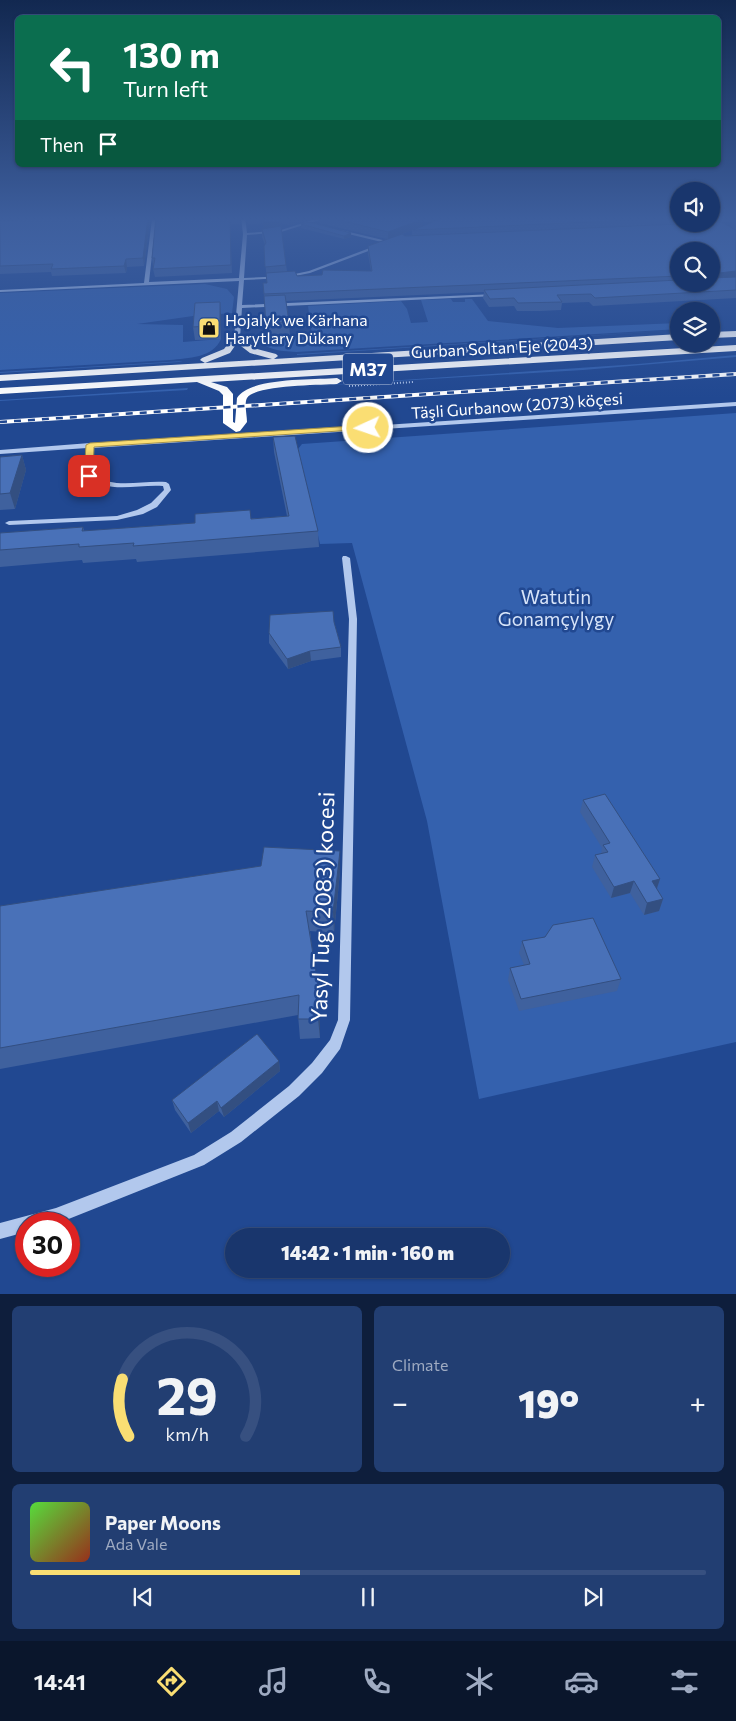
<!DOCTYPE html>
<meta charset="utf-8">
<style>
:root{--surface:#19366d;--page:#223e72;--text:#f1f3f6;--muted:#9fabc2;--line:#375080;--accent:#fade73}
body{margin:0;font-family:Commissioner,sans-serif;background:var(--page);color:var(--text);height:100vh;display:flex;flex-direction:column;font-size:19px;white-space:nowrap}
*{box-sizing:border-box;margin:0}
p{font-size:16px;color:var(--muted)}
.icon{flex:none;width:28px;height:28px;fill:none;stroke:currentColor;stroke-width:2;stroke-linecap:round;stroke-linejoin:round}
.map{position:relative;height:1294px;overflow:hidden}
.sheet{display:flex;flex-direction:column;gap:12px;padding:12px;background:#0e1e3c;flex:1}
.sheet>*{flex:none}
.top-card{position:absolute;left:15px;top:15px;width:706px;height:152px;border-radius:8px;box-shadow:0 1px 4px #0004,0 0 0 1px var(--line);background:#0b6e4f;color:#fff;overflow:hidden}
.controls{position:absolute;left:670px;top:182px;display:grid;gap:10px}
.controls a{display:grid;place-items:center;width:50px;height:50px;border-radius:50%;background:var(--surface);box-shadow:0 1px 4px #0004,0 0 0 1px var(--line);font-size:25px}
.speed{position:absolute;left:15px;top:1212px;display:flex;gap:10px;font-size:25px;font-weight:700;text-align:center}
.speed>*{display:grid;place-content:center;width:65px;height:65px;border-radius:50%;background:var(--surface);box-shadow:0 1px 4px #0004,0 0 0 1px var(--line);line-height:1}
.speed .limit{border:8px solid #d22;background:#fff;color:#111}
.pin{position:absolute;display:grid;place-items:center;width:42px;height:42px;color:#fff;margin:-21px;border-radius:10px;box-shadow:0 2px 8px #0006}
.me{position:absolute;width:55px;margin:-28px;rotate:267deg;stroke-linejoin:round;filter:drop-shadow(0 0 4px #0008)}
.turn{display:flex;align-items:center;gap:18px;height:105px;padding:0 25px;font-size:22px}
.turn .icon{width:65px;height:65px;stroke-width:2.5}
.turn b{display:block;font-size:35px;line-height:42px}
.then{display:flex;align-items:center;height:48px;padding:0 25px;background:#0003;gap:10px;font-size:19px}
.big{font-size:38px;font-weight:800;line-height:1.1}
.sheet .widget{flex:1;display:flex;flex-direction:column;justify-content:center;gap:8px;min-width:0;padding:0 18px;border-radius:8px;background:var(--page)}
.sheet .dial{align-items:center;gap:0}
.dial svg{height:130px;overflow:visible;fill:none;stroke:var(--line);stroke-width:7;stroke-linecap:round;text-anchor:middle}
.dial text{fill:var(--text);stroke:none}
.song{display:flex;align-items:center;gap:15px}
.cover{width:60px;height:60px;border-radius:8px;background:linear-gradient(135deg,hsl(110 70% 55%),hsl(10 70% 35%))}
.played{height:5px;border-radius:2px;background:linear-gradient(90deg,var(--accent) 40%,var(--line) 40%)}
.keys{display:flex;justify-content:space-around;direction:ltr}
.heat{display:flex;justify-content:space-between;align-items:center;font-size:28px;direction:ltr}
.sheet .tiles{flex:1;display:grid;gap:12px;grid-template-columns:1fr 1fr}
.widget:last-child{grid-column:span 2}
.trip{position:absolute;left:225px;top:1228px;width:285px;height:50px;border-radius:25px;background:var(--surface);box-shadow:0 1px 4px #0004,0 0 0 1px var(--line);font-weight:800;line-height:50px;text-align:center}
.dock{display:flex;height:80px;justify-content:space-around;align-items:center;background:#0a162c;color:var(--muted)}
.dock .icon{width:35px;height:35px}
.dock .current{color:var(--accent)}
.dock b{font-size:22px;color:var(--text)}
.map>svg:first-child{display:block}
.green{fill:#3461ae}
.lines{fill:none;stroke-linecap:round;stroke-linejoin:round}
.path{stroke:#b2c8ed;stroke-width:2;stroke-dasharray:1 2;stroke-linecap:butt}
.minor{fill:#b2c8ed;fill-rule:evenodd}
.highway{fill:#fff;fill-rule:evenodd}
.rail-casing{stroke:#fff;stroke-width:4}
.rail{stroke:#214891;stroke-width:2.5;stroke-dasharray:7;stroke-linecap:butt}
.wall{fill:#3f619e;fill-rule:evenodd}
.shaded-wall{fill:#334f81}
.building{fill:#4971b8;stroke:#334f81}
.route{fill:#fade73;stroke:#a2904b}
.labels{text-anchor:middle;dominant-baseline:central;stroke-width:5;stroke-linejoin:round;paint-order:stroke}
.far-poi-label{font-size:16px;fill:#fff;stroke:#214891;text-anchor:start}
.far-street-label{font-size:16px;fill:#fff;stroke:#214891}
.shield{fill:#214891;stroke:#bcc8de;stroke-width:1}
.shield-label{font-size:18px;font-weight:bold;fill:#fff}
.park-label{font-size:19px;fill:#d7e4f9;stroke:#214891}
.near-street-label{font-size:22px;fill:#fff;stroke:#214891}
</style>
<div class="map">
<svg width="736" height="1294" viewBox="0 0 736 1294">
<rect width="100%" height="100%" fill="#214891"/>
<!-- green -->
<path class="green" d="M205,284L227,289L234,297L232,313L193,316L137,324L183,325V342L221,339C213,358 188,358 170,360L0,370V293Z
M451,299L453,302H465V299H472L488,321L558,328L679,323V329L296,352C280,351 263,350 254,335L261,334L262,338L312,335L308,306L401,301L407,309L411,323L428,322L421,300Z
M679,330L297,355V354Z
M736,355V357L583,370L282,388L638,364Z
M183,361L179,362L0,373V372Z
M188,388L187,390L0,401V400Z
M736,413V1042L479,1099L427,821L352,543L320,544L298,449L302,444Z"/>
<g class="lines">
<!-- path -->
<path class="path" d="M349,386L413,382"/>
<!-- minor -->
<path class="minor" d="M168,217L156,219L149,282L239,278L243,234L241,217H245L247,233L281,230L322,217H329L281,232L247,235L244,278L285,276L309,271L375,246L379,247L310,273L285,278L244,280L242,305L495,294L497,295L495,296L242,308L240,338L237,340L234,338L239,281L0,292V290L144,283L152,219L138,220L136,219L145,217Z
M711,218L736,234V237L711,221Z
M341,230L391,242L392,243L390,244L340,232Z
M736,402V406L93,448L92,474C114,490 141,480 166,482L169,484L171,490L157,507L143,514L117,520L9,525L5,523L9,521L117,516L137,510L151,503L164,490L163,486C137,484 106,495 86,475L87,448L0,454V450L90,443L93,444Z
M343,556H346L350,558L357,619L350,1020L340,1049L322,1073L299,1096L241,1142L204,1165L56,1224H26V1232L0,1239V1223L56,1208L194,1155L231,1132L289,1086L312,1063L330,1040L338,1020L349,619L342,558Z"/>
<!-- highway -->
<path class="highway" d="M736,331V337L711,338V332Z
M679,334V340L0,381V375L205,363L200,360L202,358L224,349L234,336L237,335L257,349L276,354L278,356L274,359ZM237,343L250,353L272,359L205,363L230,353Z
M736,345V351L211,382L227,387L233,394V422L235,423L237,398C250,377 314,380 337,378L342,381L337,384C321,385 255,385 247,398C244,404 247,415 247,422L240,431L236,432L223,423V395L219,391L197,382L0,394V388Z"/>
<!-- rail casing -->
<g class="rail-casing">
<path id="rail" d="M0,422L736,374"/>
</g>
<!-- rail -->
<use href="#rail" class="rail"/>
</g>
<!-- wall -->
<path class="wall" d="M0,217H149L150,221L144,266L127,267L126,273L52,276L51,272L0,274Z
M156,217H239L240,224H230L232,273L155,277L153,269L154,266H153L152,258Z
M247,217H315L289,225L280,223L287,271L297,276L322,275L371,271L368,254V246L387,239L319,223V217H679V224H711V217H713L711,222L731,227L732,222H722L713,217H736V298L593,306L589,302L562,303L561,310L540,311H517L514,306L489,307L483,298L484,292L286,301L289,322L290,336L267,337L263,283H267L264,246L265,245L262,237V229H264V223L248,224ZM423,221L431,222L436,221L423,226ZM412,230V235L405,236L402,234ZM679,251H711V284H679Z
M301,224L351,233V237L344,239L301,228Z
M221,315V339L195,340L193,327Z
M273,437L318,531L319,547L137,562L136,559L83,563L82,560L0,567V533L83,527L84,531L287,516L274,452Z
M22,455L26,470L15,509L0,510V457Z
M334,622L341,647V657L311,661L288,669L269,643V633Z
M583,800L660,879L657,889L663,899L659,911L644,915L630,893L611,898L592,867L595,855L601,854L602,848L580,812Z
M340,872L334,933L310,931L320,1011V1038L300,1039L298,1015L0,1069V906Z
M522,941L621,979L617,991L519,1011L508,980L510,968L524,965L519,953Z
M279,1061L280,1071L224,1117L219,1111L191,1133L175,1110L172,1100Z"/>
<!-- shaded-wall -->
<path class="shaded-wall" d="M148,217H149L150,221L144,266L143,258Z
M292,217H315L289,225V218Z
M431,217H448L431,222Z
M423,219V226L388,239V232Z
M280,221L281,228L264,230L263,222Z
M351,233V237L344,239V236Z
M126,259L127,267L126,273L124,266Z
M736,271V279L711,282V274Z
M220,302L221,315V339L220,325Z
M22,455L26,470L15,509L10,493Z
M310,651L311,661L288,669L287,659Z
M340,851V872L334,933L333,912Z
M660,879L656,891L652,881Z
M634,881L630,893L611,898L614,887Z
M663,899L659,911L644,915L647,903Z
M319,991L320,1011V1038L318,1019Z
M279,1061L280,1071L224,1117L221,1108Z
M217,1101L219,1111L191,1133L188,1123Z"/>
<!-- building -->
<path class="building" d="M75,217H148L143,258L126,259L124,266L51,269L53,264L0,266V221Z
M156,217H233H230L231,265L153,269L155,258H152Z
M265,217H280V221L263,222Z
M327,217H415L423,219L388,232Z
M445,217H679V218L413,230Z
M309,222L351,233L344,236L301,224Z
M711,222H721L736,230V271L711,274V251H679V276L264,294L263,283H267L266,273L295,271L297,276L322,275L323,270L372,271L368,246L402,234L405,236L679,224H711Z
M281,226L286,265L265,267L264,246L266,243L262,229Z
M736,277V290L595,298L591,294L557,295L562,302L518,303L514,298L490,299L484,290L679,280V284H711V278Z
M285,295L289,322L266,323L264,296Z
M220,302V325L193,327L195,303Z
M295,436L318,531L133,546L134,543L79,547V544L0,550V533L83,527L82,531L195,523V514L250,510L251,519L289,516L273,437Z
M22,455L10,493L0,494V457Z
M333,611L334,622L341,647L310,651L287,659L269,633L270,615Z
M605,794L660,879L652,881L663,899L647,903L634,881L614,887L595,855L608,852L603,845L610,843L583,800Z
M264,847L340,851L333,912L306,911L319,991L318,1019H298L299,995L0,1048V906L261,866Z
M593,918L621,979L521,999L510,968L530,964L522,941L545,937L553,925Z
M257,1034L279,1061L221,1108L217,1101L188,1123L172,1100Z"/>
<!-- sky -->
<linearGradient id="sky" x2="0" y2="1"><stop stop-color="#122850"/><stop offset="0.55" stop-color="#3d5e9d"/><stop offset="1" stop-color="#3d5e9d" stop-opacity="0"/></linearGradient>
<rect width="736" height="398" fill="url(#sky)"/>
<!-- route -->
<path class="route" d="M368,425L370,426V429L94,447L93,476L89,478L84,476L86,445L90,443Z"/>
<!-- icons -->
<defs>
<g id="shop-square" transform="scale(1.125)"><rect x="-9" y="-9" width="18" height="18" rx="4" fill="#fade73" stroke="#214891"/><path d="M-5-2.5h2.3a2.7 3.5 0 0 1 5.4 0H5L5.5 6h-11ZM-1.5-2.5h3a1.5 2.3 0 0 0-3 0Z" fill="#111"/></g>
</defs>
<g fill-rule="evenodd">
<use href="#shop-square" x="209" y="328"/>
</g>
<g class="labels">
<!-- far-poi labels -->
<g class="far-poi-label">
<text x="225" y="319">Hojalyk we Kärhana<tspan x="225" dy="18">Harytlary Dükany</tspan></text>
</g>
<!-- far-street labels -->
<g class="far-street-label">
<text transform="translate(502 347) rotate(-3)">Gurban Soltan Eje (2043)</text>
<text transform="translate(517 405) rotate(-4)">Täşli Gurbanow (2073) köçesi</text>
</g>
<!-- shield labels -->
<rect class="shield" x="343" y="353.5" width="50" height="31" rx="4"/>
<g class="shield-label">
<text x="368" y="369">M37</text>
</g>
<!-- park labels -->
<g class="park-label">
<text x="556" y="596">Watutin<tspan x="556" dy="22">Gonamçylygy</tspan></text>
</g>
<!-- near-street labels -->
<g class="near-street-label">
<text transform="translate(322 907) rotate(-88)">Yasyl Tug (2083) kocesi</text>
</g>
</g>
</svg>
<div class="controls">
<a><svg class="icon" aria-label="sound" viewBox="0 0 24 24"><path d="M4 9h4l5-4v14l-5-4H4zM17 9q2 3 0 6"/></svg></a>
<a><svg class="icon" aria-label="search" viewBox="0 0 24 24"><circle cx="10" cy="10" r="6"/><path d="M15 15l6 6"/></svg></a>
<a><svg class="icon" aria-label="layers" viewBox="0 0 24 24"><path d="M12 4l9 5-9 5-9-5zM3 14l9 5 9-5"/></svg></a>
</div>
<div class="speed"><div class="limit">30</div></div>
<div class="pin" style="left:89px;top:476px;background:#d93025"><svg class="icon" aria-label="arrive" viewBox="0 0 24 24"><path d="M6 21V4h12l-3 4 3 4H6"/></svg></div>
<svg class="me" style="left:368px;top:428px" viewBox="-20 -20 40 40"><circle r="17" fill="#fade73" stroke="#fff" stroke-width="3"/><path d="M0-11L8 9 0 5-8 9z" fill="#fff"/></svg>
<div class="trip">14:42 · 1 min · 160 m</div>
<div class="top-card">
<div class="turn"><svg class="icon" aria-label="left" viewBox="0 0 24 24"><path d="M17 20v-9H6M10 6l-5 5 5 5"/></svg><div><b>130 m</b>Turn left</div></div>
<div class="then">Then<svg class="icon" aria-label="arrive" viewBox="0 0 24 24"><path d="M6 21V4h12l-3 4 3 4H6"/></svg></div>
</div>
</div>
<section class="sheet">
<div class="tiles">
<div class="widget dial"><svg viewBox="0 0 100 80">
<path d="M14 69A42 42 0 1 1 86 69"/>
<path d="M14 69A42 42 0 0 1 10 34" stroke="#fade73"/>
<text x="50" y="56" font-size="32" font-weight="700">29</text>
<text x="50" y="72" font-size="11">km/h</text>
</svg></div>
<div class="widget"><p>Climate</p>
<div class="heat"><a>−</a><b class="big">19°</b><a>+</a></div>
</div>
<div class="widget">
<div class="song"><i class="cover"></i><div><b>Paper Moons</b><p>Ada Vale</p></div></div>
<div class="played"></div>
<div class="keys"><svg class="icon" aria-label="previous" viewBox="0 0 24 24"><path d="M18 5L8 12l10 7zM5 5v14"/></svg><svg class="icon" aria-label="pause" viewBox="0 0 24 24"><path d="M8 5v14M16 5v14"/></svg><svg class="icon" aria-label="next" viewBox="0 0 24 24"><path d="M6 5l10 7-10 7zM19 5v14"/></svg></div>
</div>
</div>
</section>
<nav class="dock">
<b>14:41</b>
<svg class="icon current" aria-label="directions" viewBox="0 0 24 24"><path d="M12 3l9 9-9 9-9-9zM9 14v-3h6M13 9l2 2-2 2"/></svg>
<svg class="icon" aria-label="music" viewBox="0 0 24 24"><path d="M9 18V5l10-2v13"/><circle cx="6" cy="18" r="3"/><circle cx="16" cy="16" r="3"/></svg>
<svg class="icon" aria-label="phone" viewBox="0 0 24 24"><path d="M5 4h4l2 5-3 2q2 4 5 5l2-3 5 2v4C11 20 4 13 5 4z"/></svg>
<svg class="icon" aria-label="climate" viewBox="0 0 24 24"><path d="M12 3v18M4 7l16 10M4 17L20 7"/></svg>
<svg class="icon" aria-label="car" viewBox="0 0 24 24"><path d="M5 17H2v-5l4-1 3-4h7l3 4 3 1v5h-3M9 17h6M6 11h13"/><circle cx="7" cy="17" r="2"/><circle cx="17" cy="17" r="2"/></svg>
<svg class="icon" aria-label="filters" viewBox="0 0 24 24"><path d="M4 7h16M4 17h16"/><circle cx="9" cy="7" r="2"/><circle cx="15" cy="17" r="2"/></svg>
</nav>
